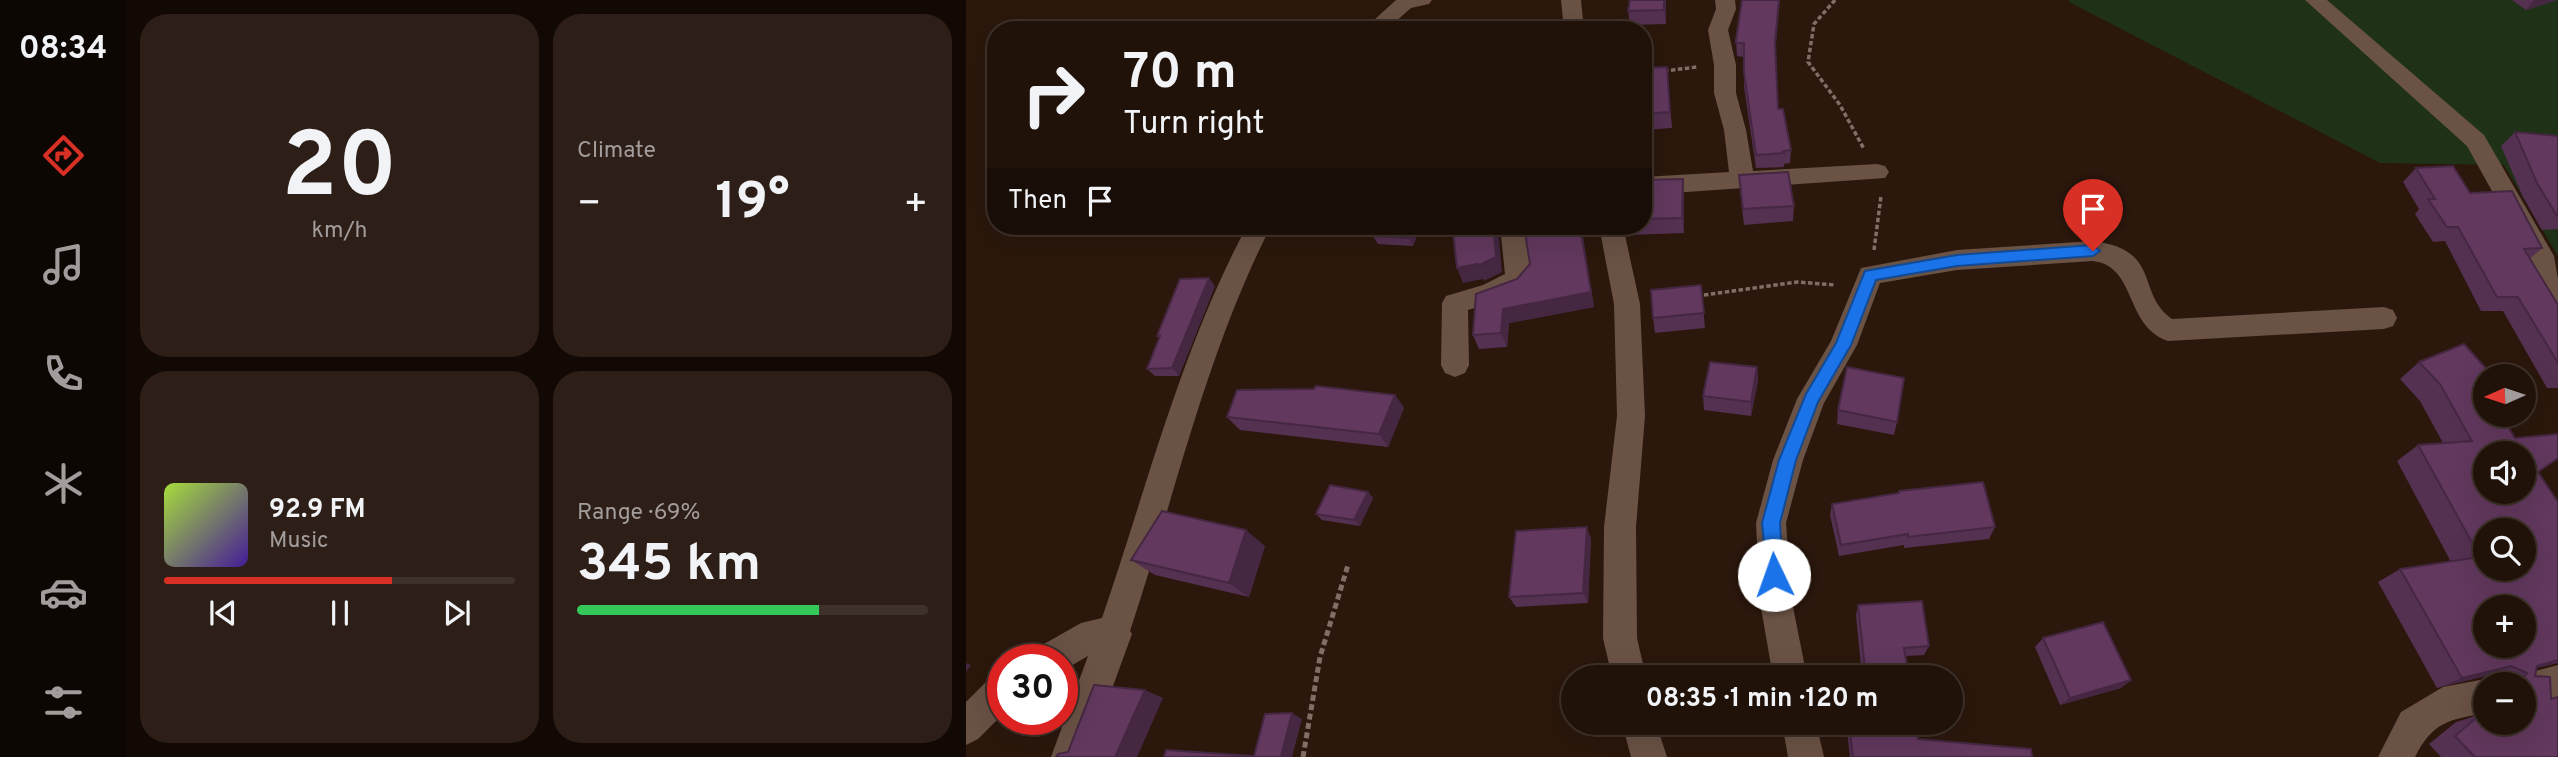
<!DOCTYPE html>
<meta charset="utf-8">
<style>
:root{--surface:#201109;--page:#2d1f17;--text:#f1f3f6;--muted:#a29d9c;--line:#3d312a;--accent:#d93025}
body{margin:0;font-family:Overpass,sans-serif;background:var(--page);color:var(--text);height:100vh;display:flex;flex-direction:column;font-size:26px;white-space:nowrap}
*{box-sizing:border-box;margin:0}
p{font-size:23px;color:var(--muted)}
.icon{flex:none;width:38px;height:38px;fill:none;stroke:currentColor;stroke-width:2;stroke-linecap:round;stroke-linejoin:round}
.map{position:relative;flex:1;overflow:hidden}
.side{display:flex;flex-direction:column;gap:14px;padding:14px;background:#120905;width:840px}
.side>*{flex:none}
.guide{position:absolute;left:21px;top:21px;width:665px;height:214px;border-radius:28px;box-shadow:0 7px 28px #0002,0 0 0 2px var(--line);background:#201109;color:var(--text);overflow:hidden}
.needle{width:46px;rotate:267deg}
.controls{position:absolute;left:1507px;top:364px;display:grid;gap:14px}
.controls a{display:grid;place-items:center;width:63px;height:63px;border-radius:50%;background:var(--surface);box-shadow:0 7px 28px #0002,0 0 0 2px var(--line);font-size:35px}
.speed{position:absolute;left:21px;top:644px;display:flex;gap:14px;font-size:35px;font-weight:700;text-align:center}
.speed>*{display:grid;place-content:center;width:91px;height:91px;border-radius:50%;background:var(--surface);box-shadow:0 7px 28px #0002,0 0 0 2px var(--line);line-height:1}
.speed .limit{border:10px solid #d22;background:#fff;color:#111}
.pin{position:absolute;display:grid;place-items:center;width:60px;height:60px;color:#fff;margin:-72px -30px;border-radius:50% 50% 50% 0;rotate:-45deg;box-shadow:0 0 7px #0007}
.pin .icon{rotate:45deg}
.me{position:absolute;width:77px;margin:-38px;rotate:357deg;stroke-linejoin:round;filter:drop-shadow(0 0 5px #0008)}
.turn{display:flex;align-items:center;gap:24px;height:147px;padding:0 21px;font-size:32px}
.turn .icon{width:91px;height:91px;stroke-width:2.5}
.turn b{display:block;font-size:49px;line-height:60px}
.then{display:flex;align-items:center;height:66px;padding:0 21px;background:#0003;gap:14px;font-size:26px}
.big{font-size:52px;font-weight:700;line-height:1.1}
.side .widget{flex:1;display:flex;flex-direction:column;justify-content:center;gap:10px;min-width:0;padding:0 24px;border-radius:28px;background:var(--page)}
.side .dial{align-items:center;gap:0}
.dial b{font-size:91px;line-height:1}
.song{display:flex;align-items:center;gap:21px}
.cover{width:84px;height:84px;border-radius:10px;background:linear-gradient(135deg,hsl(80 70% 55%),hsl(260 70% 35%))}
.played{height:7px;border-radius:4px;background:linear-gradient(90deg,var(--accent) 65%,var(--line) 65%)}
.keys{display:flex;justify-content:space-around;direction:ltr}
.heat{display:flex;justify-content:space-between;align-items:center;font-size:38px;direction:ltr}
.charge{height:10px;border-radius:5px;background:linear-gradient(90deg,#34c759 69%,var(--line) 0)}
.side .tiles{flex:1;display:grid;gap:14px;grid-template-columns:repeat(2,1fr)}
.trip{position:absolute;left:595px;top:665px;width:402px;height:70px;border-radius:35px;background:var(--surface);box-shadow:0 7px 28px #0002,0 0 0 2px var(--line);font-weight:700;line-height:70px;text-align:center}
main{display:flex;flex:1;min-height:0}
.dock{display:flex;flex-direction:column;width:126px;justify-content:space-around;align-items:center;background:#0d0704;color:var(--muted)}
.dock .icon{width:49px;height:49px}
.dock .active{color:var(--accent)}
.dock b{font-size:32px;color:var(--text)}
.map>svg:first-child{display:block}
.green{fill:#1f3217}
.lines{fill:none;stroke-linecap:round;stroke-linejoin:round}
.path-far1{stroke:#816f66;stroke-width:3.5;stroke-dasharray:4.5 2.5;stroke-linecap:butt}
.path{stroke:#816f66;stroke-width:5;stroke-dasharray:6 3.5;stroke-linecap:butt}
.street{fill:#6a5245;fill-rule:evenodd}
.wall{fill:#543051}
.shaded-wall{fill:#452742}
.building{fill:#62385e;stroke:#452742;stroke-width:2;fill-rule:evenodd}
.route{fill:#1a73e8;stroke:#114b97;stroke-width:2}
</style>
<main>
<nav class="dock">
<b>08:34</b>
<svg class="icon active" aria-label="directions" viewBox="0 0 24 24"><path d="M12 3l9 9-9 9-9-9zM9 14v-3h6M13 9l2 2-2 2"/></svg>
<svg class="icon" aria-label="music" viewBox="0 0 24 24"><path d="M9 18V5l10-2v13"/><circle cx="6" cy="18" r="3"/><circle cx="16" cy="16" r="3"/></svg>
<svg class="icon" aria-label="phone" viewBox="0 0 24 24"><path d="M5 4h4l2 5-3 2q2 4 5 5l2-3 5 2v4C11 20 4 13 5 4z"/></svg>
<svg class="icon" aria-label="climate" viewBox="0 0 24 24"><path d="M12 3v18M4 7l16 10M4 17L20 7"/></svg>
<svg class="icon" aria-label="car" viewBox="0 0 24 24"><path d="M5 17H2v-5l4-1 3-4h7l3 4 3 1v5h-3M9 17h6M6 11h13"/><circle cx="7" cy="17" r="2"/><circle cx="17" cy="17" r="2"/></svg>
<svg class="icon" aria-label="filters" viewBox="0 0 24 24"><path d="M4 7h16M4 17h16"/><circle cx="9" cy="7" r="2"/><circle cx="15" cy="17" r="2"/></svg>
</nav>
<section class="side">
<div class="tiles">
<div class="widget dial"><b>20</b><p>km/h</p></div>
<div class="widget"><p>Climate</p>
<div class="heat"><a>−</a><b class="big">19°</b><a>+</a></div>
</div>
<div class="widget">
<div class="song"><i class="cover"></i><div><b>92.9 FM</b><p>Music</p></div></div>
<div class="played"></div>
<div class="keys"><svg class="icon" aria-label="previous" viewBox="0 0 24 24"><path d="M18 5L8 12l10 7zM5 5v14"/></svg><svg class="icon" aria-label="pause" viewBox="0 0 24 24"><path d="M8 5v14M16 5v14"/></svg><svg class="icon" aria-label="next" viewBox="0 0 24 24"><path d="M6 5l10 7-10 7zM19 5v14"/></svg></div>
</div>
<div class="widget"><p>Range · 69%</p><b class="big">345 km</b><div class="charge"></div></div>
</div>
</section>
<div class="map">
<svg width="1592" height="757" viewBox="0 0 1592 757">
<rect width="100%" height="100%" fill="#2b170c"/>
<!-- green -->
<path class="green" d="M1104,0H1592V256L1538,165L1414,163L1103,2Z"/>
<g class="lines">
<!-- path-far1 -->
<path class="path-far1" d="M869,0L848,24L842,62L874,105L898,149
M698,71L731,67
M908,250L915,196
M731,296L831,282L869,285"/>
<!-- path -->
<path class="path" d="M337,757L354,657L382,565"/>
<!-- street -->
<path class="street" d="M430,0H466L463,4L445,8L420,30H397Z
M595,0H615L618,30H598Z
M749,0H769L770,9L762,30L770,65V93L780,130L787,171L911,164L919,166L923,172L919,178L677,195V177L763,172L758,130L748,93V65L742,30L750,9Z
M1339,0H1361L1518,135L1588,256L1592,279V319L1583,315L1568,290L1562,256L1501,146Z
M281,226H305C240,353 209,496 164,631L166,634L121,757H85L122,656L96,671V660H66L71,648L115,623L136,618C181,487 215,349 281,226Z
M534,226H558L566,279C556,298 522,304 502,310L503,365L499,373L489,377L479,373L475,365L476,303L480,296L517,285L539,274Z
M633,226H657L674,304L679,416L670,527L671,638L680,677H646L637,638L638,527L651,416L648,304Z
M1127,241C1197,250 1169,293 1206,319L1418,307L1427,310L1431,318L1427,326L1418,329L1202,341C1158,326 1171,266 1127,261L991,270L914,283L891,345L858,403L837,460L820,523L826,602L841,677H807L794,602L790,523L807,460L831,399L865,341L895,268L991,250Z
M1592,665V699L1558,706V684H1543L1546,677Z
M37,672V714L12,739L0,745V702L25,677Z
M1519,679L1531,684H1519V713C1482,720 1467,722 1449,757H1412L1435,712L1477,687Z
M656,723H690L701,757H665Z
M816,723H850L858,757H822Z"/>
</g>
<!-- wall -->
<path class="wall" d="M700,0V24L664,25L662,11Z
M1546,0H1591L1560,10Z
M770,40L809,50L812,109L825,150L824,163L818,164V167L790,168L778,87V57L771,56Z
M701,67L706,128L677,130V68Z
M1549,132L1592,136V229L1576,230L1557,197L1535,146Z
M1450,168L1504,193L1576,248L1564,259L1592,305V388H1581L1537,311H1515L1479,241L1467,242L1449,214L1453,209L1437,182Z
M773,175L828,206L827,221L778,225L774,191Z
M677,180L718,195V233L662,235L659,226H677Z
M412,226H455L447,246L412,244L407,236Z
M558,226H631L632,236L617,237L628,307L543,323L541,347L513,349L507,335L551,279L564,264Z
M735,285L739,328L689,333L687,318Z
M249,286L213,376H189L181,369L193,339L191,336Z
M1453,362L1524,373L1515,380L1549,438L1592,502V663L1571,668L1569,676L1585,699L1592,757H1475L1463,744L1490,722L1519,713L1558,723V684H1528L1532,683L1519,676L1471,688L1412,582L1434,569L1485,562L1431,461L1452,445L1477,443L1454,401L1434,379Z
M791,367L792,381L785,416L738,410L737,396Z
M429,395L438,408L422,447L274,430L261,417Z
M872,410L931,422L928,435L871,424Z
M933,491L1029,527L1023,539L938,548V545L873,556L864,515L866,504L932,493Z
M402,492L407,498L394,526L356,520L350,514Z
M625,539L622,603L550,607L543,597Z
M299,546L283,597L189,575L165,560Z
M892,605L963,646L958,655L939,656L943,677H896L890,615Z
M1077,638L1165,680L1155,688L1094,705L1069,647Z
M880,723H950L952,739L1066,757H884Z"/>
<!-- shaded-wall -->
<path class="shaded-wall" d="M698,0H700V24L698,10Z
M813,0H814L809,56V42Z
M1568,0H1591L1560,10Z
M717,179L718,195V233L716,218Z
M448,226H455L447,246L443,238Z
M528,226L533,239L536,272L518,281L517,279L497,283L491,268Z
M614,226L628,307L543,323L541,347L535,333L537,309Z
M243,278L249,286L213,376L206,368Z
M791,367L792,381L785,416V402Z
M1524,373L1519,376L1502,390L1513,376Z
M429,395L438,408L422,447L413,434Z
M402,492L407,498L394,526L388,520Z
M621,527L625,539L622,603L617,593Z
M280,530L299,546L283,597L263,583Z
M1592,660V662L1558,672L1571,666Z
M0,663L5,665L0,672Z
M1545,666L1519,676L1471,688L1496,678Z
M1165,680L1155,688L1094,705L1104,698Z
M179,690L197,698L171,757H149Z
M326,713L336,719L326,757H315Z"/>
<!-- building -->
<path class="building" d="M664,0H698V10L662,11Z
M776,0H813L809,42L812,109H817L825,150L817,151L818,153L790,155L778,73V43H770V40Z
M365,24L423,30H365Z
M701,67L704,112L677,114V68Z
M1549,132L1592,136V216H1591L1571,183Z
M1487,166L1504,193L1546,191L1576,248L1558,249L1592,305V363L1552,297H1531L1492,227H1481L1462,199H1469L1450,168Z
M822,172L828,206L777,209L773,175Z
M717,179L716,218L677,219V180Z
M412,226H448L443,238L407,236Z
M518,226H527L530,257L512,266V264L491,268L487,232Z
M558,226H614L625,292L537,309L535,333L507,335L510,294L551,279L564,264Z
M243,278L206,368L181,369L194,336H191L214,279Z
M735,285L738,313L687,318L685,290Z
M1498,344L1524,373L1513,376L1519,387V415H1535L1549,438L1592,434V458L1572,472L1592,502V660L1571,666L1569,676L1584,677L1585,699L1592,697V757H1509L1489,736L1516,713H1519V723H1558V684H1549V677H1558L1561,673L1545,666L1496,678L1434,569L1514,557L1452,445L1506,441L1474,384L1453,362ZM1519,453H1558V492H1519ZM1519,530H1558V569H1519ZM1519,607H1558V646H1519Z
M744,362L791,367L785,402L737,396Z
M881,367L938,378L931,422L872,410Z
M350,386L429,395L413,434L261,417L271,390L348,389Z
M1017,482L1029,527L942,537V534L875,545L866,504L933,493V491Z
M364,485L402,492L388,520L350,514Z
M196,511L280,530L263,583L165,560Z
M621,527L617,593L543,597L550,531Z
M956,601L963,646L938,648L943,677H900L892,605Z
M1137,622L1165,680L1104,698L1077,638Z
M128,685L179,690L149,757H90L92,754L102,752Z
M326,713L315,757H198L200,750L288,756L299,714Z
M883,723H950L952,739L1065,749L1066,757H887Z"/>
<!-- route -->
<path class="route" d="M1127,245L1134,251L1127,256L991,266L910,280L885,345L852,402L830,460L814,523L817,575L815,582L808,584L802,582L796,523L813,460L840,394L870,343L899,271L991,255Z"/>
</svg>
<div class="controls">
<a><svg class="needle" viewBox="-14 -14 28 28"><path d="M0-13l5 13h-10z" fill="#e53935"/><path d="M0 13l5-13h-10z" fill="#a29d9c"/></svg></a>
<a><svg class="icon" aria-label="sound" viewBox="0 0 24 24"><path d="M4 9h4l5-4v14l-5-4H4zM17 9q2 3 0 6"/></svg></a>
<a><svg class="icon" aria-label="search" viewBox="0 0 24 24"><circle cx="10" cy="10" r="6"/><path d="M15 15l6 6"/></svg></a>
<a>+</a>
<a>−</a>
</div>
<div class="speed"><div class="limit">30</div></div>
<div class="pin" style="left:1127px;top:251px;background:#d93025"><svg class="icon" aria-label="arrive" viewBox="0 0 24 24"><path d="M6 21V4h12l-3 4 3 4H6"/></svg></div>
<svg class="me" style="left:808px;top:575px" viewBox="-20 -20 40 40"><circle r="19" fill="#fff"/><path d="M0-13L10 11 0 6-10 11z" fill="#1a73e8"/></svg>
<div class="trip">08:35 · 1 min · 120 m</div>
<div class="guide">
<div class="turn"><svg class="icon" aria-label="right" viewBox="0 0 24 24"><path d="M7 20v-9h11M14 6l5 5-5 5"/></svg><div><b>70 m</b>Turn right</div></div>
<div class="then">Then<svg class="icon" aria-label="arrive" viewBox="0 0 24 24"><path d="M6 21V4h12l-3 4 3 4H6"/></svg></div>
</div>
</div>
</main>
